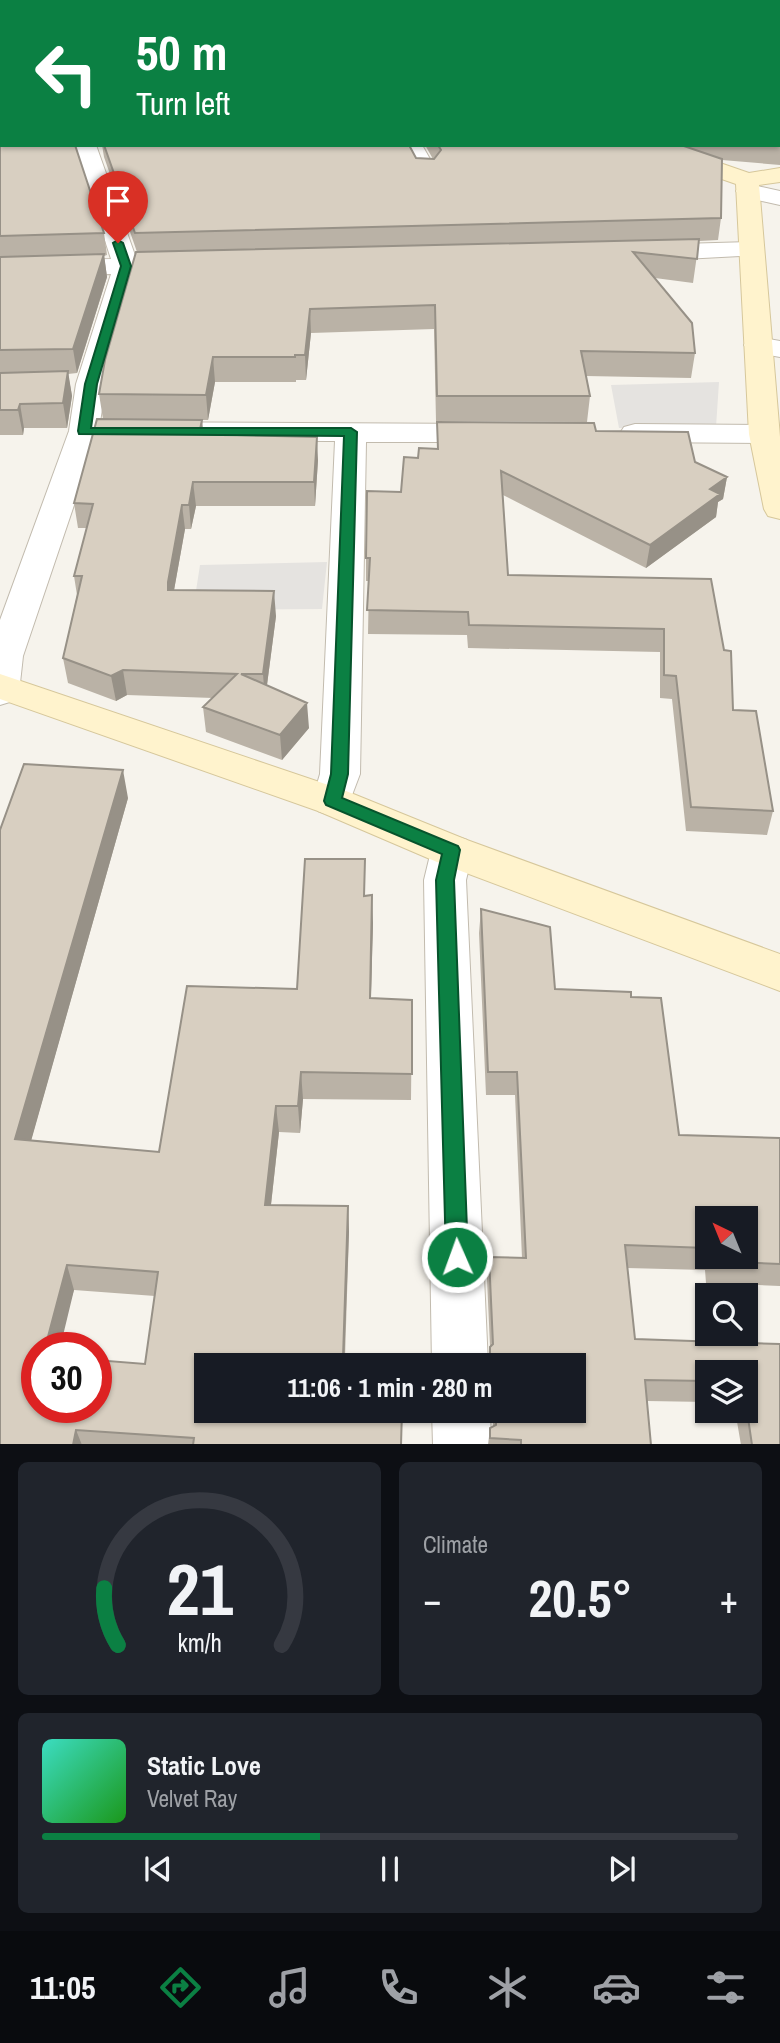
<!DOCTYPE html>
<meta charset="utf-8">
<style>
:root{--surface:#171b24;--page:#20242c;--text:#f1f3f6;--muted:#9ea1a6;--line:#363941;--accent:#0b8043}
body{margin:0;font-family:"Archivo Narrow",sans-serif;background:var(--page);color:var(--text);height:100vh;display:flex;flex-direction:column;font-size:26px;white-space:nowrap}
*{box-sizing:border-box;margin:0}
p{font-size:23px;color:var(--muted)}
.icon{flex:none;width:38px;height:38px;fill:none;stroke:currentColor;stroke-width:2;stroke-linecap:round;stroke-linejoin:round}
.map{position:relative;height:1444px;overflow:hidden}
.panel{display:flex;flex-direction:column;gap:18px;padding:18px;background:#0d0f14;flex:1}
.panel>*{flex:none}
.banner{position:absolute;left:0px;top:0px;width:780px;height:147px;box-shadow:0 2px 5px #0004;background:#0b8043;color:#fff;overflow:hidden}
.needle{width:46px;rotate:317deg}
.controls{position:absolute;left:695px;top:1206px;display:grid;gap:14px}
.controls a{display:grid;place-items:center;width:63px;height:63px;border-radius:0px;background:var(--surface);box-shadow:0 2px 5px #0004;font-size:35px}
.speed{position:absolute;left:21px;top:1332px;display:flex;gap:14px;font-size:35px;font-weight:700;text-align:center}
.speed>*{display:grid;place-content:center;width:91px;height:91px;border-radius:50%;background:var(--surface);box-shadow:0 2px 5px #0004;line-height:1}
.speed .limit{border:10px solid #d22;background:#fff;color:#111}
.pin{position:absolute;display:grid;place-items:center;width:60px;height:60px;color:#fff;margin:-72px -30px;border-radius:50% 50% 50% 0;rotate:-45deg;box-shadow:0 0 7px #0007}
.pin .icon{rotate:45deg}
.me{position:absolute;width:77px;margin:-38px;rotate:358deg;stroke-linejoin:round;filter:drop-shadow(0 0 5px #0008)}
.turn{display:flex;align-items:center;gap:24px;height:147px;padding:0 21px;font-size:32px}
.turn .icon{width:91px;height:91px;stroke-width:2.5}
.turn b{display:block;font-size:49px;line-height:60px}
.big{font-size:52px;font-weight:700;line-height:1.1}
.panel .tile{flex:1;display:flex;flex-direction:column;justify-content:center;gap:10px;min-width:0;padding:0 24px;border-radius:10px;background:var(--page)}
.panel .dial{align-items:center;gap:0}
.dial svg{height:182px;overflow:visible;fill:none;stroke:var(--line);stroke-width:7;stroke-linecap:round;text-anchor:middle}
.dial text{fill:var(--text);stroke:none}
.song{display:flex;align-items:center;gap:21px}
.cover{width:84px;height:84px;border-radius:10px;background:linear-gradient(135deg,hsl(170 70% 55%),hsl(120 70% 35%))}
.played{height:7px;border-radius:4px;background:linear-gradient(90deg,var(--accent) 40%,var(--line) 40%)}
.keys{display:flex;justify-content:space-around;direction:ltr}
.heat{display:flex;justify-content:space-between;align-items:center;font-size:38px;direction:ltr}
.panel .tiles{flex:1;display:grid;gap:18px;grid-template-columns:1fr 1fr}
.tile:last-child{grid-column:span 2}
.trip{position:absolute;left:194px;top:1353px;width:392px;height:70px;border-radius:0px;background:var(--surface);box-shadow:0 2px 5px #0004;font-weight:700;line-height:70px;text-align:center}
.menu{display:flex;height:112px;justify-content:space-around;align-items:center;background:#090b0e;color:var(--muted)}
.menu .icon{width:49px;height:49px}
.menu .selected{color:var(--accent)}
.menu b{font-size:32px;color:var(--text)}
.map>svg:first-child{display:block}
.parking{fill:#e5e3e0}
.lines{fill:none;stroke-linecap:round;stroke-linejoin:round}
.street-casing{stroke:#c2bbae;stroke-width:2}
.secondary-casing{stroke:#d6c79b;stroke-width:2}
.street{fill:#fff;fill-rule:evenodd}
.secondary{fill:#fff3cd;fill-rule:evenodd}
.wall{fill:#bab2a6;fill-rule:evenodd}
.shaded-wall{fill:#979187}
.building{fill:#d8cfc1;stroke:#979187;stroke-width:2;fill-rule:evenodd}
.route{fill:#0b8043;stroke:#07532c;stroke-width:2}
</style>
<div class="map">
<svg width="780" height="1445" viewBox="0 0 780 1445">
<rect width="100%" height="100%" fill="#f6f3ec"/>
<!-- parking -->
<path class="parking" d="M719,382L716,427L619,428L611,385Z
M327,562L322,609L193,610L200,565Z"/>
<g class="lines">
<!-- street casing -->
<g class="street-casing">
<path id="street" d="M74,145H96L136,258L192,260L196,265L192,270L137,274L106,384L100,422L488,424L499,427L503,433L499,439L488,442H366L360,774L346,811L332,816L318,811L312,801L320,774L335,441L96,440L23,656L19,692L13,701L0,705V620L69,431L76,384L111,274L0,277V261L111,259Z
M400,145H422L438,173L434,178H418Z
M748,184L780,191V205L740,196L736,191L740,186Z
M750,242L759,245L763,250L759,255L646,261L637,258L633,253L637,248L646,245Z
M758,337L780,341V357L748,351L744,345L748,339Z
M635,424L764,425L775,428L779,434L775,440L764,443L635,442L624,439L620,433L624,427Z
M452,835L467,840L473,851L466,880L488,1365H432L424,880L431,851L437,840Z
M432,1410H490L491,1445H433Z"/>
</g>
<!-- secondary casing -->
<g class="secondary-casing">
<path id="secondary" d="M0,45H2V57H0Z
M635,145H668L749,173L780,168V182L759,185L780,437V519L768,516L764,509L749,434L736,184L638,150Z
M0,674L346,791L467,840L780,954V991L437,862L318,811L0,699Z"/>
</g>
<!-- street -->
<use href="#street" class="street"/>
<!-- secondary -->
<use href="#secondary" class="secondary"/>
</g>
<!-- wall -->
<path class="wall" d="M0,0H780V165L722,160L721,218L718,240L699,241L693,283L655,278L695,353L691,378L586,376L590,396L587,422L436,421L434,329L311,333L306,380H296V382H215L208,420H202L203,435L318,460L315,506H196L191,529H185L174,590L276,616L267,685L309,728L282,760L206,732L203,707L213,698L127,695L116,701L68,683L63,658L77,595L74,576L87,528H78L74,503L103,419L99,394L137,252L104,157L102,145H409L416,158L433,159L425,145H779V2H2V49L0,43Z
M0,52H2V145L104,233L107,255L104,256L107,277L77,373L68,374L72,396L67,428H24L23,435H0Z
M437,422L596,431L695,462L727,477L723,499L718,502L716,517L646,568L503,495L508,575L711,579L733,710L773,811L767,835L686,831L672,699L660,698V652L468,648L467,635L368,634L369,581H366V558L418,458L437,448Z
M128,798L31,1140L159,1152L297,989L365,895L373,923L371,998L412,1000L411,1100L303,1099L300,1133L279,1132L271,1205L348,1206L349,1232L345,1358L206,1410H403L401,1445H0V830ZM74,1290L155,1296L145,1364L37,1407Z
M481,909L555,989L631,997L679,1135L780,1138V1286L706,1283L705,1270L627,1268L635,1339L780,1344V1445H741L735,1410H746V1372H707V1402L647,1401L651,1445H488L490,1428L493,1426V1410H574V1365H488L490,1346L487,1279L489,1257L522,1258L515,1095H486L479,933ZM707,1218L746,1256H707Z"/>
<!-- shaded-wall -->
<path class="shaded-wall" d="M104,254L107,277L77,373L73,349Z
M310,309L311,333L306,380L305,355Z
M213,357L215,382L208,420L206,395Z
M68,371L72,396L67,428L63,403Z
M20,404L24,428L23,435L18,410Z
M202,420L204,443L199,434Z
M317,437L318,460L315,506L314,482Z
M727,477L723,499L718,502L716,517L646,568L650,545L710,489Z
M193,482L196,506L191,529L189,505Z
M182,505L185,529L171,607L168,590V582Z
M274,591L276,616L265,700L263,674Z
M123,670L127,695L116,701L111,676Z
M307,703L309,728L282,760L280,735Z
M123,770L128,798L24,1166L15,1139Z
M365,859V887L364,923V896Z
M372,895L373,923L370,1026V998Z
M301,1072L303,1099L300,1133L298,1106Z
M276,1106L279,1132L268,1231L265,1205Z
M348,1206L349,1232L344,1365L343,1358Z
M67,1265L74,1290L60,1348H45Z
M76,1430L82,1445H73Z"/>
<!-- building -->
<path class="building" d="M0,0H780V144L779,143V2H2V45L0,40L1,26L0,25Z
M0,52H2V124H0Z
M0,143H2V145H75L104,233L0,236Z
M104,145H409L416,158L434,159L441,150L438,145H681L722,159L721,218L135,233Z
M699,239L697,259L633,252L692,323L695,353L581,351L590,396H437L435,305L310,309L305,355H295V357H213L206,395L99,394L105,360L136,252Z
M104,254L73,349L0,350V257Z
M68,371L63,403L20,404L18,410H0V373Z
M97,419L202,420L199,434L317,437L314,482H193L189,505H182L168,582V590L274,591L263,674H241L307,703L280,735L203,707L237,674L123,670L111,676L63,658L82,576H74L93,504L74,503Z
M437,422L594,423L596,431L688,432L695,462L727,477L710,489L720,494L650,545L501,471L508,575L711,579L724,650L731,651L733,710L756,711L773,811L691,807L676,676L664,675V629L469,625L468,612L367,610L370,558H366L367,491L401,492L404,457L418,458L419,448L438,449Z
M24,764L123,770L15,1139L159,1152L187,986L297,989L305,859H365L364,896L372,895L370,998L412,1000V1074L301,1072L298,1106H276L265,1205L348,1206L343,1358L404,1361V1365H206V1410H402L401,1445H193L194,1438L76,1430L73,1445H0V830ZM67,1265L158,1272L145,1364L96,1360V1407H37V1348H45Z
M481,909L550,927L555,989L631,992V997L661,998L679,1135L780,1138V1264L713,1261V1256H746V1218H707V1248L625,1245L635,1339L780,1344V1445H752L746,1404V1372H707V1381L645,1380L651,1445H521V1440L490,1438V1428L496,1425V1410H574V1365H490V1347L493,1344L489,1257L526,1258L517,1072H488Z"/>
<!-- route -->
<path class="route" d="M118,240L123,243L131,266L97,384L91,428H351L357,432L348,774L342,798L458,846L460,850L454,880L468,1257L464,1265L457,1268L449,1265L446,1257L436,880L442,854L326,805L324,801L331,774L344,436L79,434L78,431L85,384L121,266L113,243Z"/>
</svg>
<div class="controls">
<a><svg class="needle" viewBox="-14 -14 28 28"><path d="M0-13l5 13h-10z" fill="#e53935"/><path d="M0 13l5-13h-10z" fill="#9ea1a6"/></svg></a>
<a><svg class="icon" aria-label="search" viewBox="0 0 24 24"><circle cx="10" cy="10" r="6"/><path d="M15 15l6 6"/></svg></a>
<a><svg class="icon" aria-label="layers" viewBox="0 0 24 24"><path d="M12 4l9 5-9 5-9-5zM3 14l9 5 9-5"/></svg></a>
</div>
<div class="speed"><div class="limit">30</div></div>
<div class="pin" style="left:118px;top:243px;background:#d93025"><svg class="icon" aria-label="arrive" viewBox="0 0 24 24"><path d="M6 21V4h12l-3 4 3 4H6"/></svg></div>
<svg class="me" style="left:457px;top:1257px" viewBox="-20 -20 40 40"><circle r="17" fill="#0b8043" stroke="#fff" stroke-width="3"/><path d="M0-11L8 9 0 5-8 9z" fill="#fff"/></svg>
<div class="trip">11:06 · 1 min · 280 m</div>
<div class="banner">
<div class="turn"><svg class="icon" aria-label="left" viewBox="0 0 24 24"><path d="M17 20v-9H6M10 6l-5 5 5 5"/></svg><div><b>50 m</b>Turn left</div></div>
</div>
</div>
<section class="panel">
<div class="tiles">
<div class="tile dial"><svg viewBox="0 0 100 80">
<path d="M14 69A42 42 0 1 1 86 69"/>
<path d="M14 69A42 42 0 0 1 8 44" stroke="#0b8043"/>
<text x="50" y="56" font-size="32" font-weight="700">21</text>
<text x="50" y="72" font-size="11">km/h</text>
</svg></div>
<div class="tile"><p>Climate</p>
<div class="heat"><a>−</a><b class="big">20.5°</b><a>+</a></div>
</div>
<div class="tile">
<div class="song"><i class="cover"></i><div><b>Static Love</b><p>Velvet Ray</p></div></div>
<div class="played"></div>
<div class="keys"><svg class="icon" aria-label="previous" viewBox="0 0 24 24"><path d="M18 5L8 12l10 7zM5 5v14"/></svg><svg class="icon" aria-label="pause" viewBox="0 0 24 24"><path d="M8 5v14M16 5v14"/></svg><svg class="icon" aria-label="next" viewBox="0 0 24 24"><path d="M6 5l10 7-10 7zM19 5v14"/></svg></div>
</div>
</div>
</section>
<nav class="menu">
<b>11:05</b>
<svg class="icon selected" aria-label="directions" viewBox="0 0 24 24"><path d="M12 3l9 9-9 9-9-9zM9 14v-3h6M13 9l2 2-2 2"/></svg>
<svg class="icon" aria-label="music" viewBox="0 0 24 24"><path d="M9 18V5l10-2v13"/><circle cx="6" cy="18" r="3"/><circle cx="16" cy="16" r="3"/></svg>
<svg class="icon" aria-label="phone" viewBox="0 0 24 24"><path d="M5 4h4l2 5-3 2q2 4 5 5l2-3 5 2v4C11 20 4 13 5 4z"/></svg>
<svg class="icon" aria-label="climate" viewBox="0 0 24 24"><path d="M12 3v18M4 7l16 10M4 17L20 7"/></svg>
<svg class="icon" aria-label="car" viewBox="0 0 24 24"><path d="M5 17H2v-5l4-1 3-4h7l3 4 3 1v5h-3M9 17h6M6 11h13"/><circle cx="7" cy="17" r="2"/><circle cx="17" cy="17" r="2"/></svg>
<svg class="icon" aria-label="filters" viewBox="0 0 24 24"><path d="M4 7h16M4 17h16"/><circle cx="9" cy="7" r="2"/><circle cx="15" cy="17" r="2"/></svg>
</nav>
